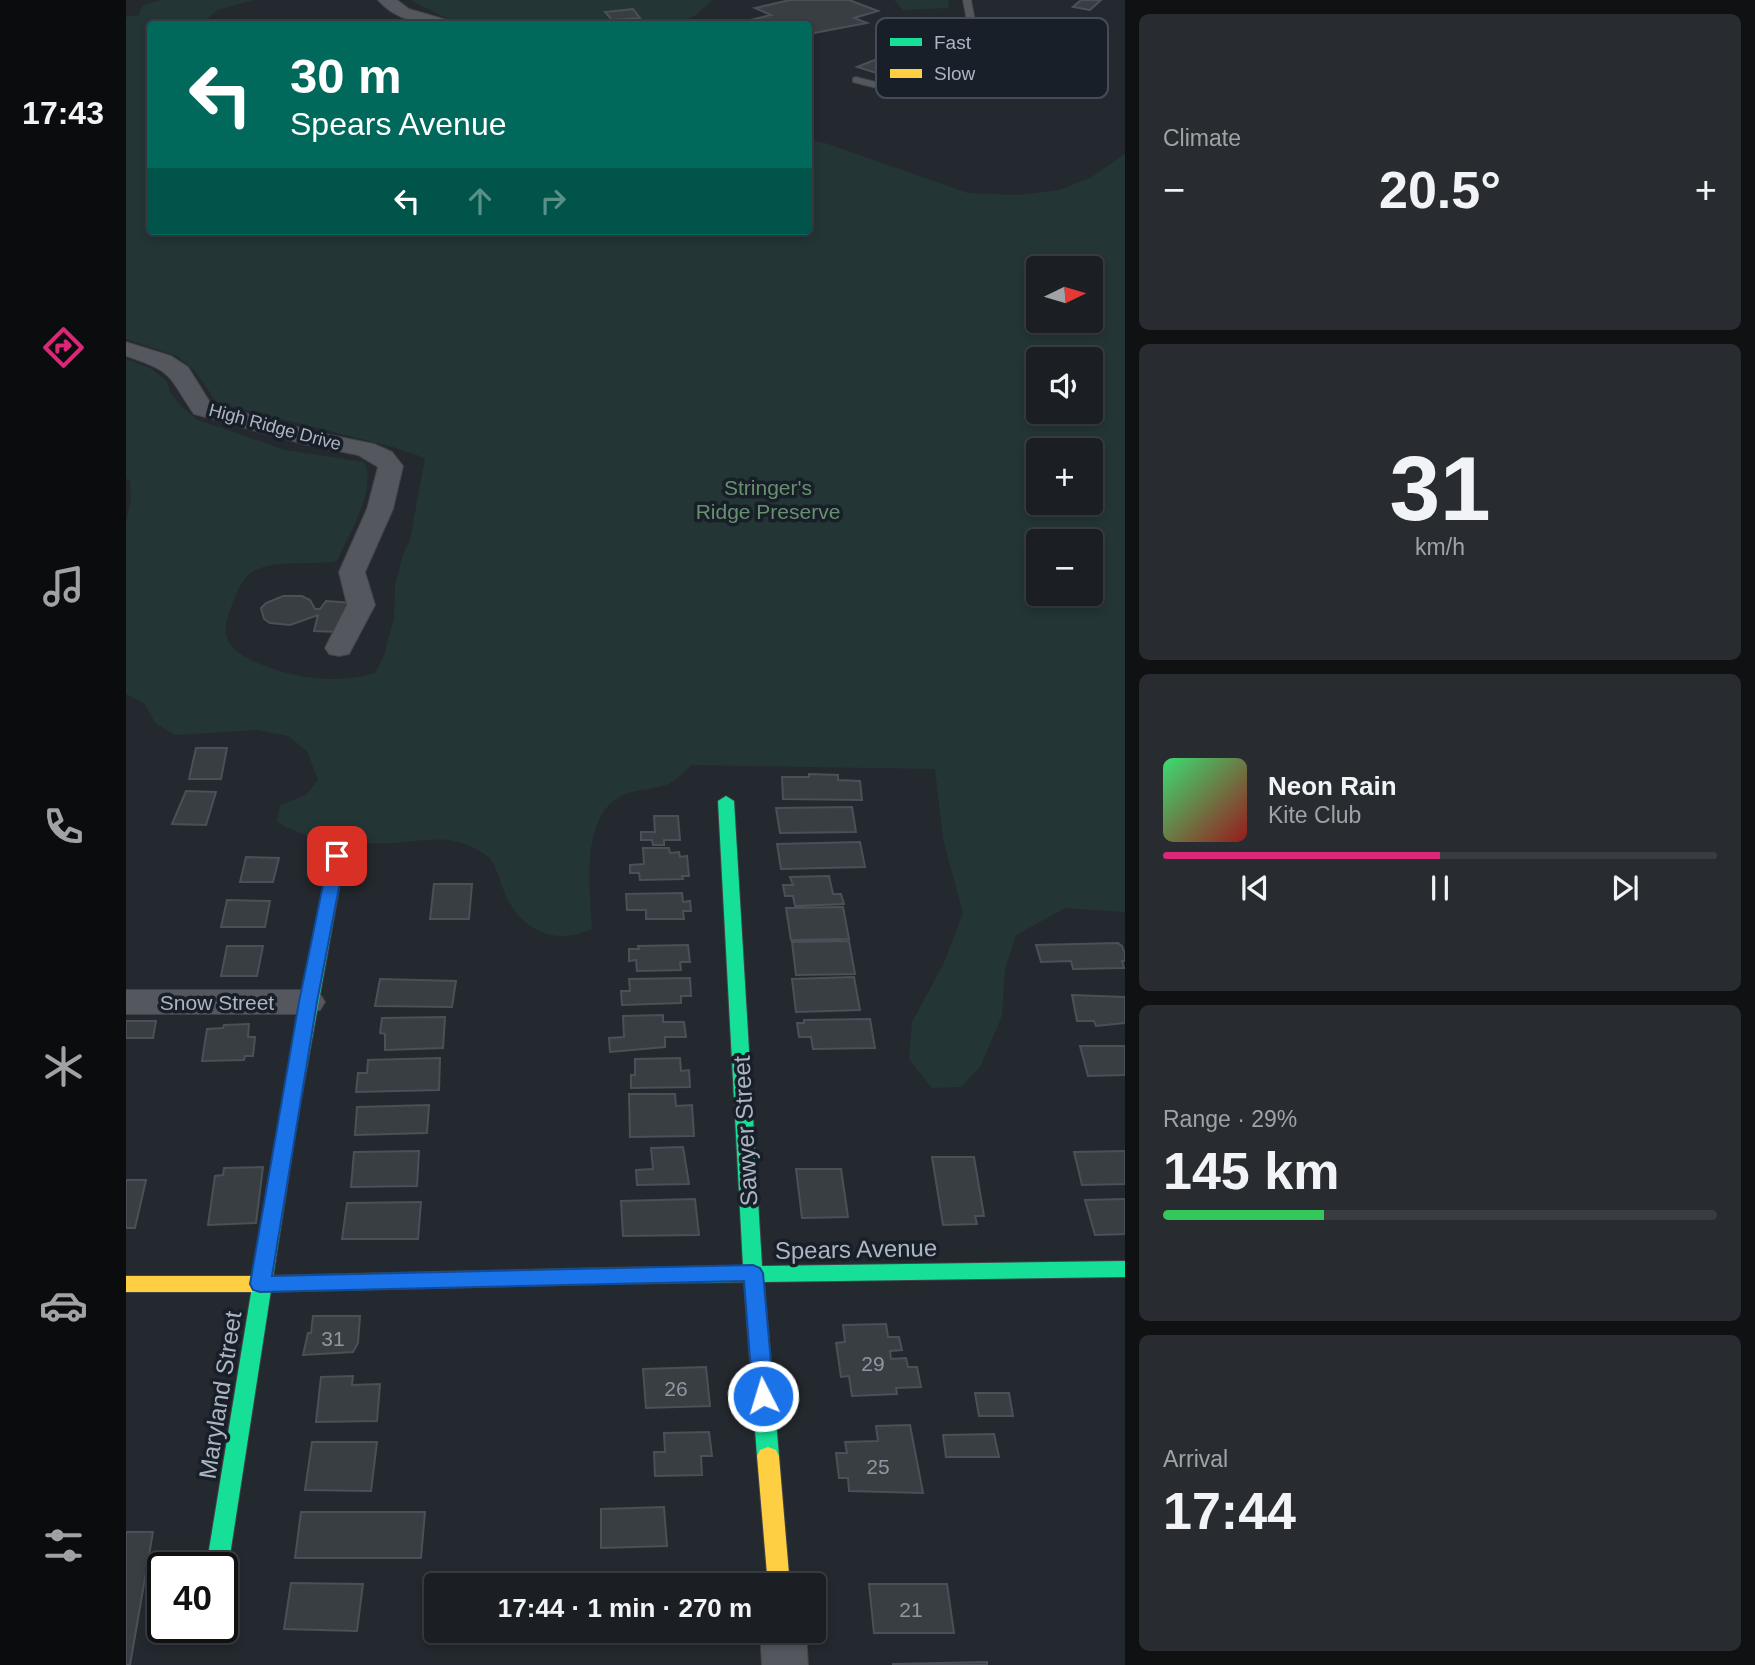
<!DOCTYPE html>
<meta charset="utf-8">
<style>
:root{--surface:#1b1f23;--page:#282c30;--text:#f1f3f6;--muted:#a0a2a6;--line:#393d41;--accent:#db2777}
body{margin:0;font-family:Helvetica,sans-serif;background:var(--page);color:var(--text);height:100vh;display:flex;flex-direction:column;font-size:26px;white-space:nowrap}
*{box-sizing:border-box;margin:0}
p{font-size:23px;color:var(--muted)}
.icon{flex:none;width:38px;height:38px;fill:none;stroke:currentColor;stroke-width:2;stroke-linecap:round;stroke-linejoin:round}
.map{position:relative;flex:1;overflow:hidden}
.panel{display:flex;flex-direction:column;gap:14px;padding:14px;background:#0f1113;width:630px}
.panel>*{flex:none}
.hud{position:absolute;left:21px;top:21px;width:665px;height:214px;border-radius:7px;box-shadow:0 4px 10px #0003,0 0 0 2px var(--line);background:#00695c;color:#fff;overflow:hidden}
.needle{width:46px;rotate:85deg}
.buttons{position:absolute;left:900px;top:256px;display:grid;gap:14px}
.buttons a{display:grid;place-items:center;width:77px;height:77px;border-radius:7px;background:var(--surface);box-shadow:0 4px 10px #0003,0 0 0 2px var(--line);font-size:35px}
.speed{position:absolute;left:21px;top:1552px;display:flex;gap:14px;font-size:35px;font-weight:700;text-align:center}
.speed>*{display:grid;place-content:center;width:91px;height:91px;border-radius:50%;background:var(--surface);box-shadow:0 4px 10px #0003,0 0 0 2px var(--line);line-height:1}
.speed .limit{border:4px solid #111;border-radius:10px;background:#fff;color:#111}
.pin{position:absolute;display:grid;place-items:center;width:60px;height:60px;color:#fff;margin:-30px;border-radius:14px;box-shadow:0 4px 10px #0006}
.me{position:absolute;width:77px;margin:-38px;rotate:355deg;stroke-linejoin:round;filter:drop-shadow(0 0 5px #0008)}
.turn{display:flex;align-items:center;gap:24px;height:147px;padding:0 28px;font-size:32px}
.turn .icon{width:91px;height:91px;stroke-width:2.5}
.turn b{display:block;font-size:49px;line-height:60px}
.lanes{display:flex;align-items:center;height:66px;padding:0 28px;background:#0003;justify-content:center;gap:35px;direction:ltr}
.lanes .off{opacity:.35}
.big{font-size:52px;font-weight:800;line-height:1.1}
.panel .widget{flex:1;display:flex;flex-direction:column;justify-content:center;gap:10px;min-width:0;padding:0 24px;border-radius:10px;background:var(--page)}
.panel .dial{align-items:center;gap:0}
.dial b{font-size:91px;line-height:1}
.song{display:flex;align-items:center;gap:21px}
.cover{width:84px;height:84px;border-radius:10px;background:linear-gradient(135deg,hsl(140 70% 55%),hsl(0 70% 35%))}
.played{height:7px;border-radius:4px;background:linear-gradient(90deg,var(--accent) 50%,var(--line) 50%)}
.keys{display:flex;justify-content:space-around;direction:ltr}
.heat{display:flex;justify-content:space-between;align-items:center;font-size:38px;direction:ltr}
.charge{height:10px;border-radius:5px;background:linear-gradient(90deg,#34c759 29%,var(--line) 0)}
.trip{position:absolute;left:298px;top:1573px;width:402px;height:70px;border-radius:7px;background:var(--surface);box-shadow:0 4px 10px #0003,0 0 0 2px var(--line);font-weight:800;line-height:70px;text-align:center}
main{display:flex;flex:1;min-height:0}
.menu{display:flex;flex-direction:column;width:126px;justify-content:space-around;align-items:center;background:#0b0c0e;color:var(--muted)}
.menu .icon{width:49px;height:49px}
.menu .active{color:var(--accent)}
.menu b{font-size:32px;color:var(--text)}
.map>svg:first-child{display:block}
.green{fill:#243536;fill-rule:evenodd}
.building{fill:#393e43;stroke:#4b5058;stroke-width:2}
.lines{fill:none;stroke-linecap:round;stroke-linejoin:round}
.lane-casing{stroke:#404348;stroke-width:2}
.street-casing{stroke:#404348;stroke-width:2}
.fast-casing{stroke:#404348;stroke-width:2}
.slow-casing{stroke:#404348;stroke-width:2}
.lane{fill:#54575e;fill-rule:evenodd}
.street{fill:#54575e;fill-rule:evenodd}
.fast{fill:#16e098;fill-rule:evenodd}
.slow{fill:#ffcf43;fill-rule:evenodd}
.route{fill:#1a73e8;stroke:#114b97;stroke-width:2}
.labels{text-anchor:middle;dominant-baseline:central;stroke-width:7;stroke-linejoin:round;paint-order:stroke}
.far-street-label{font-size:18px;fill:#acb5c2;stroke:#181f28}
.park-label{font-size:21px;fill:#66906f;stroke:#181f28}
.street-label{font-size:21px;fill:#acb5c2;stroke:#181f28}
.near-number-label{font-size:21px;fill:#8f97a2}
.near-street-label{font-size:24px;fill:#acb5c2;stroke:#181f28}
.key{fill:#181f28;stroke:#444c56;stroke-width:2}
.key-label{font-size:19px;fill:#acb5c2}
</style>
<main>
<nav class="menu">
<b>17:43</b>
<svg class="icon active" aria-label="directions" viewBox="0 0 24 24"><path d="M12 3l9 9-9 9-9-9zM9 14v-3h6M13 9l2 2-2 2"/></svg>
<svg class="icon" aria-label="music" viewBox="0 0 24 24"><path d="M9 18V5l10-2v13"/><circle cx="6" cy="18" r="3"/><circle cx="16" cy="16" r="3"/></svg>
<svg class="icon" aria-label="phone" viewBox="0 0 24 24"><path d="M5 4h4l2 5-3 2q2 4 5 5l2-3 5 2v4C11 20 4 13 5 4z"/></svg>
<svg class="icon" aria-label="climate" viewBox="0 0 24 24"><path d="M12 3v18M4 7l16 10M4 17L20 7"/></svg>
<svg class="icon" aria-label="car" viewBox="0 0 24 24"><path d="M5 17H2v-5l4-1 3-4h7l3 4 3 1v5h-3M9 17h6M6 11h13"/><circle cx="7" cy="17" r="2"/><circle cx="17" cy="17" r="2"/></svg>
<svg class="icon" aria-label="filters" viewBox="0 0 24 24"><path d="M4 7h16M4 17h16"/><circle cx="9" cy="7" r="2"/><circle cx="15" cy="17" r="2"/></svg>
</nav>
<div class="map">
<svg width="999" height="1665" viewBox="0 0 999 1665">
<rect width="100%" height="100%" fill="#24292f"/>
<!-- green -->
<path class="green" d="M37,0H128L92,10L81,19L122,24H24V231H682L683,140L699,143L842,193L891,195L933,190L964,178L999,154V912L939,908L890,935L879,969L876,1016L854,1067L835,1087L806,1088L783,1059L786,1022L817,965L837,913L817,839L809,769L566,765C558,771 550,781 540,785C526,790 506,789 493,797C454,820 464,891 466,929C433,945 399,933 382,900C375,887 373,872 365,860C361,854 350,849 343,846C320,834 289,842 265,843C226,845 185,842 151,822L154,805L180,795L192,780L181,751L162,736L131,730L49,735L29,723L19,704L0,694V524L5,500L4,480L0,479V359L26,369L41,381L44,392L56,407L72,420L159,450L238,462C252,488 222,536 211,561C185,566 157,559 132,569C118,574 112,590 107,602C103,614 97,626 101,638C105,651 122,659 134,664C171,679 210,684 249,673L258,655L268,618L269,586L277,555L284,540L299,458L267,447L91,403L69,371L51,356L0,339V17L13,15C14,3 27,2 37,0ZM912,268H964V320H912ZM912,359H964V411H912ZM912,450H964V502H912ZM912,541H964V593H912Z
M284,0H587L570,15L553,24H332Z
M768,0H823L822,8L777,10Z"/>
<!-- building -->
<path class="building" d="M664,0H723L752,11L728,18L741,23L688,33L682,32V24H630H634L624,20L645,15L629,8Z
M955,0H975L964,10L947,7Z
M507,9L514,18L486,20L479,12Z
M774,50L804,59L772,72L800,80L789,85L731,67Z
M157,596H176L184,600L189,609H194L200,601L227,603L213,632L188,631L192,615L164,625L144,623L138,619L135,608L140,603Z
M70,748H101L95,779H63Z
M683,774L712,775V780L734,781L736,800L657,799L656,777H683Z
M60,791L90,792L80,825L46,824Z
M726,807L730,832L654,833L650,808Z
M528,816H552L554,840H538V845H527L526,840H515V832H529Z
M734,842L739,867L655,869L651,844Z
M517,848H543L544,853L553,852L554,857L561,856L563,876H556L557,879L514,880L513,873H504V865L518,864Z
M120,857L153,858L147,882H114Z
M703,876L707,894H715L718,904L669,906L667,896H659L657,885H667L664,877Z
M308,884H346L343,919H304Z
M556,893L557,902L564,901L565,911H557L558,919H520V910H501L500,894Z
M101,900L144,901L139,927H95Z
M717,907L723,939L665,940L660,908Z
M723,941L729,974L670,975L666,942Z
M992,943L996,946L999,954V961H996L998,968L947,969L945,961L915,962L910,945Z
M562,945L564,962H554L555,970L511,971L510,960L503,961V949H513L512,946Z
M101,946H137L131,976H95Z
M728,977L734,1010L670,1012L666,979Z
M564,978L565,996H555V1003L496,1005L495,991H504L503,979Z
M254,979L330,981L326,1007L249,1006Z
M946,995L999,997V1023L970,1026L968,1021H951Z
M537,1015V1022H558L560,1037H539V1047L484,1052L483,1038L498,1037L497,1016Z
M319,1017L317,1048L259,1050V1034L254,1033L256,1018Z
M744,1019L749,1048L687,1049L685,1037H673L671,1023H678V1020Z
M0,1021H30L27,1038H0Z
M123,1024L122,1037H129L127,1056H119L118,1060L76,1061L81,1029L97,1028L98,1025Z
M954,1046H999V1075L962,1076Z
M314,1058L313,1090L230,1092L232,1073H241L242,1060Z
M554,1058L555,1071L563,1070L564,1087L505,1088V1075H509V1059Z
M503,1094H549L550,1106L566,1105L568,1136L504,1137Z
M303,1105L301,1133L229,1135L231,1107Z
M557,1147L563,1184L511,1185L510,1170L527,1169L525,1148Z
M293,1151L291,1186L225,1187L228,1152Z
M999,1151V1184L956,1185L948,1152Z
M806,1157H848L858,1216H849L851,1224L817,1225Z
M137,1167L130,1223L82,1225L89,1176L97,1175L98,1168Z
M670,1169H715L722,1217L676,1218Z
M0,1180H20L9,1228H0Z
M569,1199L573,1235L497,1236L495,1201Z
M999,1199V1234L969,1235L959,1200Z
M295,1202L292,1239H216L221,1203Z
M187,1316H234L232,1343L227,1352L177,1355L182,1333H185Z
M760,1324L762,1337H773L776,1350L764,1351L765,1359L780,1358L782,1367H791L795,1387L770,1388L771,1394L726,1396L723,1376L715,1377L710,1343L719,1342L717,1325Z
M580,1367L584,1406L520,1408L517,1369Z
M227,1376L226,1385L254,1384L251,1421L190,1422L195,1377Z
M849,1393H883L887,1416H853Z
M784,1425L797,1493L723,1491L722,1478H713L710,1453H721L719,1442L752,1441L750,1426Z
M583,1432L586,1456H575L576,1475L529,1476L528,1452H539L538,1433Z
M868,1434L873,1457H820L817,1435Z
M186,1442H251L245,1491L179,1490Z
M538,1507L541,1546L475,1548V1509Z
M175,1512H299L295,1558H169Z
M0,1532H27L4,1665H0Z
M580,1582L581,1586H474Z
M165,1583L237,1584L231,1631L158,1629Z
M743,1584H821L828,1633H748Z
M498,1631H529L530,1642L499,1643Z
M861,1662V1665L766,1664Z"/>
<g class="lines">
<!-- lane casing -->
<g class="lane-casing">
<path id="lane" d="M837,0H845L858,69L865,81L862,94C816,104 772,94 727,82V78L730,77C772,88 812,98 855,90L857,81L850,69Z"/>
</g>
<!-- street casing -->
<g class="street-casing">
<path id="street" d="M252,0H271L283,9L321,20L323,24C298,26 269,20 252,0Z
M0,342L45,356L62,367L85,404L189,432L248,444L266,452L277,466L267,509L239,572L249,605L223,654L213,656L203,654L199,648L221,605L213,572L241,509L252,467L232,455L178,444L68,414C41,375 49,372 0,356Z
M0,990H182L194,994L199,1002L194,1010L182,1014H0Z
M634,1631H680L682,1665H636Z"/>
</g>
<!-- fast casing -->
<g class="fast-casing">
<path id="fast" d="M600,796L608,801L636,1266L999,1261V1277L638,1282L653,1456L650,1462L642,1465L634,1462L631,1456L618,1282L477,1284L470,1281L467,1276L470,1271L477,1268L617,1266L592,801Z
M211,851L219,856L171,1122L102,1568L96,1576V1568H80L153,1122L203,856Z"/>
</g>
<!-- slow casing -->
<g class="slow-casing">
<path id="slow" d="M477,1268L484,1271L487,1276L484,1281L477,1284L134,1292H0V1276H134Z
M642,1447L650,1450L653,1456L664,1586H642L631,1456L634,1450Z"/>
</g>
<!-- lane -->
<use href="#lane" class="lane"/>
<!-- street -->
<use href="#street" class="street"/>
<!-- fast -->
<use href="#fast" class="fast"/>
<!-- slow -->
<use href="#slow" class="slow"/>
</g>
<!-- route -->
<path class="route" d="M211,851L219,856L191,1002L146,1276L627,1265L634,1268L637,1273L648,1396L645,1403L637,1405L630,1403L627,1396L618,1281L134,1292L127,1290L124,1284L173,1002L203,856Z"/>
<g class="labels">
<!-- far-street labels -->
<g class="far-street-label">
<text transform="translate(149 427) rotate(15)">High Ridge Drive</text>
</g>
<!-- park labels -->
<g class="park-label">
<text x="642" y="487">Stringer's<tspan x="642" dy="24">Ridge Preserve</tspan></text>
</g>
<!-- street labels -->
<g class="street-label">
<text x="91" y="1002">Snow Street</text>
</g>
<!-- near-number labels -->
<g class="near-number-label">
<text x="207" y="1338">31</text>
<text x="747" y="1363">29</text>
<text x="550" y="1388">26</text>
<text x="752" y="1466">25</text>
<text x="785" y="1609">21</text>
</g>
<!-- near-street labels -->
<g class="near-street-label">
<text transform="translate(619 1131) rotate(-93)">Sawyer Street</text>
<text transform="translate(730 1249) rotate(-1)">Spears Avenue</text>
<text transform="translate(94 1395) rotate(-81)">Maryland Street</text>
</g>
</g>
<!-- legend -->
<rect x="750" y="18" width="232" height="80" rx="10" class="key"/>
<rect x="764" y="38" width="32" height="8" fill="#16e098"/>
<rect x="764" y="69" width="32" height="9" fill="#ffcf43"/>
<g class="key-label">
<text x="808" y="49">Fast</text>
<text x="808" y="80">Slow</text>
</g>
</svg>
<div class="buttons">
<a><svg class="needle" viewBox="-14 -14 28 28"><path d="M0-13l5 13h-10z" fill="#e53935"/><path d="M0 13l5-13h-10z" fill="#a0a2a6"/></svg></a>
<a><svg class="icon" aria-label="sound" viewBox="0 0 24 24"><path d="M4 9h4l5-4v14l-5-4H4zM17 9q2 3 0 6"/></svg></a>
<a>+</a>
<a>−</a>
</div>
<div class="speed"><div class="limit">40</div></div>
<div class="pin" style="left:211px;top:856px;background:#d93025"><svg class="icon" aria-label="arrive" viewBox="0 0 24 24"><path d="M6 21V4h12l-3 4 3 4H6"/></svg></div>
<svg class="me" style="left:637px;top:1396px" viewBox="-20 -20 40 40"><circle r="17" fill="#1a73e8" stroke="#fff" stroke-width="3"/><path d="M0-11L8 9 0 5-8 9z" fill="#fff"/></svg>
<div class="trip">17:44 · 1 min · 270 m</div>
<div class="hud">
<div class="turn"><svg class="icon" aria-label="left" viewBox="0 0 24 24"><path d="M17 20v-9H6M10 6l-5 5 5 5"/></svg><div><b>30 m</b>Spears Avenue</div></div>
<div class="lanes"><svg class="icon" aria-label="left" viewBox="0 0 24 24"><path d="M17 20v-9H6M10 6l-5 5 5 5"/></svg><svg class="icon off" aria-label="ahead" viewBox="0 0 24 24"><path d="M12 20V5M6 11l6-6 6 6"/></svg><svg class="icon off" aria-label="right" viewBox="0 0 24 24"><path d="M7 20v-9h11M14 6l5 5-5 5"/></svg></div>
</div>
</div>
<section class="panel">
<div class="widget"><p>Climate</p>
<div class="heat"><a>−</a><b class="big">20.5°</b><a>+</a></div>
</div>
<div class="widget dial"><b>31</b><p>km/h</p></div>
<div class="widget">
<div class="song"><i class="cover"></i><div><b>Neon Rain</b><p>Kite Club</p></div></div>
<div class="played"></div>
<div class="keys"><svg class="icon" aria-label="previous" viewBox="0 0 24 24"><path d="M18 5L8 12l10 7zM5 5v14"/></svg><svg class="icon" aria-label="pause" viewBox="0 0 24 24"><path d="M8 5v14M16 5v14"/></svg><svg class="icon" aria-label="next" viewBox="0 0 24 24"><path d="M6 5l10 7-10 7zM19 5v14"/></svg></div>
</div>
<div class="widget"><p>Range · 29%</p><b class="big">145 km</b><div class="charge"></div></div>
<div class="widget"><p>Arrival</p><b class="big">17:44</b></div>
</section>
</main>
